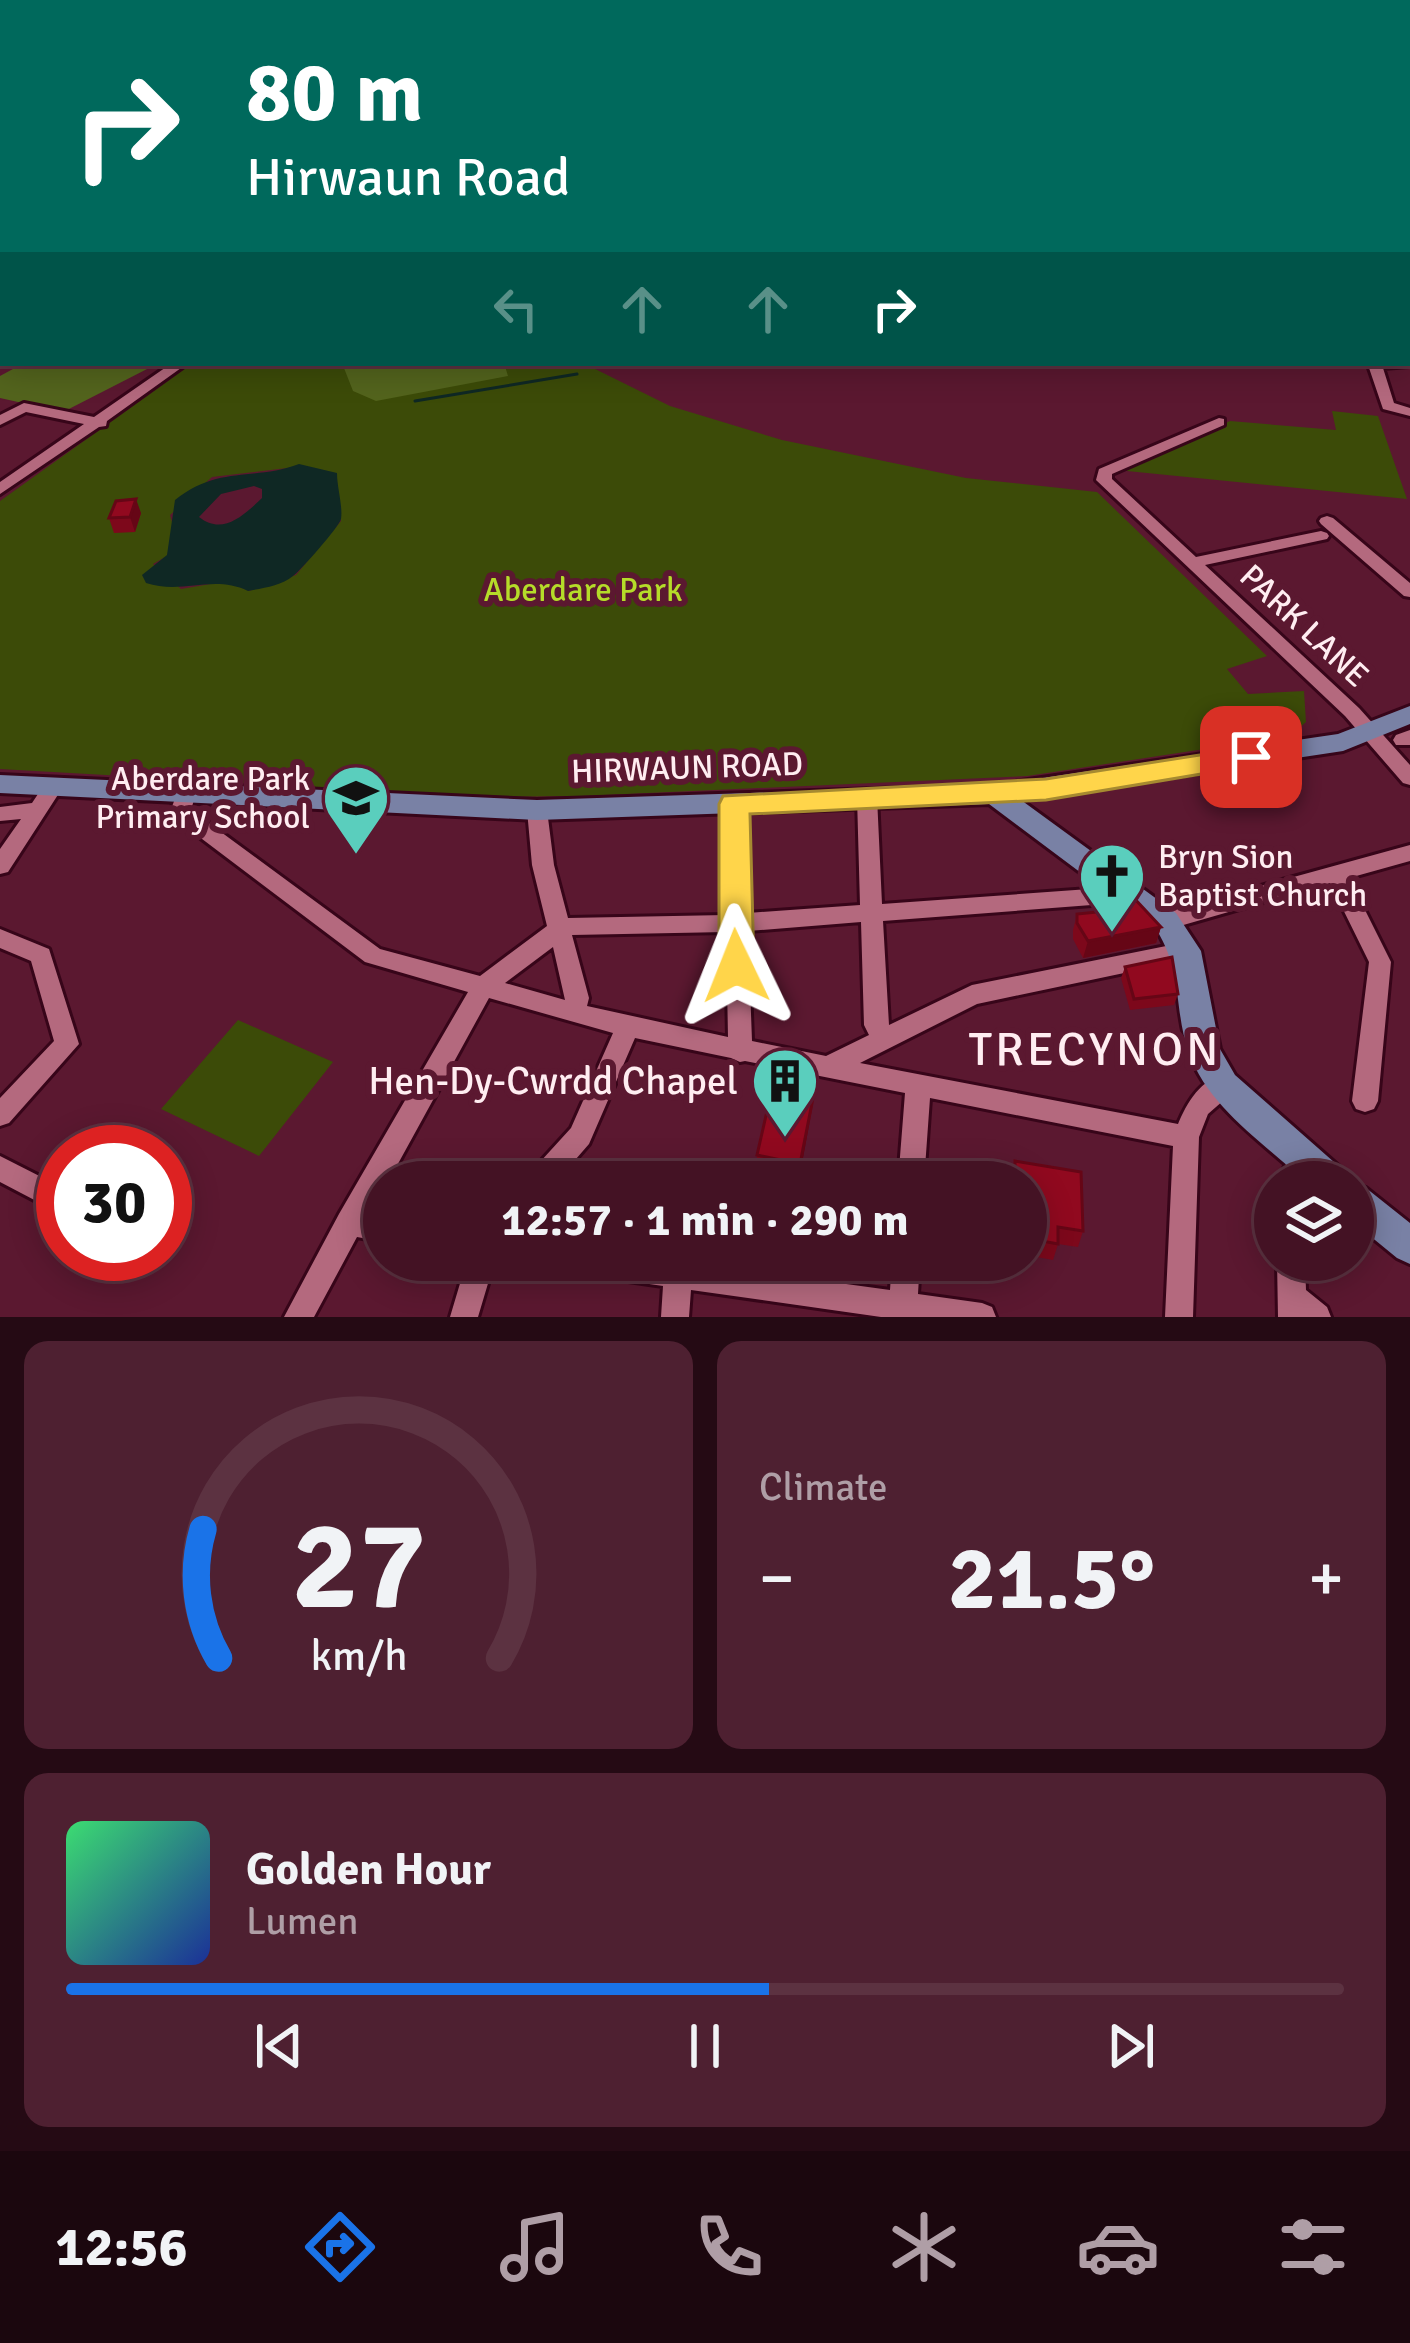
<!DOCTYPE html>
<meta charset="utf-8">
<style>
:root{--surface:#441224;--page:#4e2031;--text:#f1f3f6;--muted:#af9ea6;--line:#5c3241;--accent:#1a73e8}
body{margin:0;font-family:Signika,sans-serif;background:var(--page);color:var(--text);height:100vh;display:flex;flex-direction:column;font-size:45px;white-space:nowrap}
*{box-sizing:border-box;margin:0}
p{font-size:39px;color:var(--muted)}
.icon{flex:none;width:66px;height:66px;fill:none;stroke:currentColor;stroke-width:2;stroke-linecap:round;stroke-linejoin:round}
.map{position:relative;height:1317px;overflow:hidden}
.sheet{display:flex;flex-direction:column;gap:24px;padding:24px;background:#250a14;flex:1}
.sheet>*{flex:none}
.banner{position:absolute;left:0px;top:0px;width:1410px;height:366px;box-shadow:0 6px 30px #0003,0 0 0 3px var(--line);background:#00695c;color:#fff;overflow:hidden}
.fabs{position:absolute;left:1254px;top:1161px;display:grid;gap:24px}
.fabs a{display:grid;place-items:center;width:120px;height:120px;border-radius:50%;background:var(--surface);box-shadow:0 6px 30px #0003,0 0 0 3px var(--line);font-size:60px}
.speed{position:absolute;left:36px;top:1125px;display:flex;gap:24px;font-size:60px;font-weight:700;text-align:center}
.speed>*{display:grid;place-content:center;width:156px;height:156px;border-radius:50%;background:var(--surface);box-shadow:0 6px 30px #0003,0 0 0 3px var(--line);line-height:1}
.speed .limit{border:18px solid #d22;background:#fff;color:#111}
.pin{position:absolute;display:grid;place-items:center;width:102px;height:102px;color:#fff;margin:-51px;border-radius:24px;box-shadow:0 6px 18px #0006}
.me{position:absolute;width:132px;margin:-66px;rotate:358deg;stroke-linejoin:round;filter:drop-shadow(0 0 9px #0008)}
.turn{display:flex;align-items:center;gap:42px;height:252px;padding:0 48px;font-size:54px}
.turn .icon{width:156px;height:156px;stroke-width:2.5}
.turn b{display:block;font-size:84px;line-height:102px}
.lanes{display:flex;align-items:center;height:114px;padding:0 48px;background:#0003;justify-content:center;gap:60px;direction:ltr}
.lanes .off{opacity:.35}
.big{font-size:90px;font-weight:700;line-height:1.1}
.sheet .widget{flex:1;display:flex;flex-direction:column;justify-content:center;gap:18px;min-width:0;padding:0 42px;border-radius:24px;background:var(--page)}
.sheet .dial{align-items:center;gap:0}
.dial svg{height:312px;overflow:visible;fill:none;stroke:var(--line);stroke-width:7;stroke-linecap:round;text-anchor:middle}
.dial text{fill:var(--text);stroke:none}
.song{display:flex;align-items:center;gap:36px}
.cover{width:144px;height:144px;border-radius:18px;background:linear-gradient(135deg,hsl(140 70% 55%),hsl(230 70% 35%))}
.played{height:12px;border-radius:6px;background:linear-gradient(90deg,var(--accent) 55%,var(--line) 55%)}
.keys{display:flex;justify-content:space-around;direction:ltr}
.heat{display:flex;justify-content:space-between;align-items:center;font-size:66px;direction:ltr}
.sheet .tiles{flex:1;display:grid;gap:24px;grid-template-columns:1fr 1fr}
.widget:last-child{grid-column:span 2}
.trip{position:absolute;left:363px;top:1161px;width:684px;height:120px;border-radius:60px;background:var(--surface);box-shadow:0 6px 30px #0003,0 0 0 3px var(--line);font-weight:700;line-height:120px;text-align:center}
.dock{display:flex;height:192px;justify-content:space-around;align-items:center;background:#1b070e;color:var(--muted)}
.dock .icon{width:84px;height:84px}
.dock .active{color:var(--accent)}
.dock b{font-size:54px;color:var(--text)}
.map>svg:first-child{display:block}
.green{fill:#3c4b08;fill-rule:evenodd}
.forest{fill:#53641d}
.water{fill:#0f2824;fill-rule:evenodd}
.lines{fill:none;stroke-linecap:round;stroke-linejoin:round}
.stream{stroke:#0f2824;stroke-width:3}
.river{fill:#0f2824;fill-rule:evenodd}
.minor-casing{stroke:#370519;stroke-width:6}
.major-casing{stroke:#370519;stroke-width:6}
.minor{fill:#b4697e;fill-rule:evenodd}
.major{fill:#7981a5;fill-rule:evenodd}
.wall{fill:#7d081b}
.shaded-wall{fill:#660616}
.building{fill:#91091f;stroke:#660616;stroke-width:3}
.route{fill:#ffd54a;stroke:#a68a30;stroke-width:3}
.labels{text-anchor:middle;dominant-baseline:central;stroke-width:12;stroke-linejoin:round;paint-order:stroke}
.park-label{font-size:33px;fill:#b5dc29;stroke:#5b1830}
.street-label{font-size:33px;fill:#ffedf1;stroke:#5b1830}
.poi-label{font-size:33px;fill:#ffedf1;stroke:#5b1830;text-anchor:end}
.near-poi-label{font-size:39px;fill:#ffedf1;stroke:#5b1830;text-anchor:end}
.near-quarter-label{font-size:48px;letter-spacing:3px;fill:#ffedf1;stroke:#5b1830}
</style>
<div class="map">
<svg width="1410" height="1317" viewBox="0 0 1410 1317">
<rect width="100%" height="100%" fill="#5b1830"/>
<!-- green -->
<path class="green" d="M193,363H583L670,406L782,440L966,478L1097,492L1267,656L1227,669L1248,694L1304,691L1306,722L1290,736L1027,776L582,796L493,797L0,769V501ZM296,467L337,482L341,521L296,575L249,591L228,581L181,589L153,564L167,556L174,529L170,515L212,477Z
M1332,411L1378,416L1407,499L1117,470L1230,421L1336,430Z
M238,1020L333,1062L259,1156L161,1109Z"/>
<!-- forest -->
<path class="forest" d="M24,363L151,367L63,412L0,398V376Z
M342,363H504L508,376L376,401L353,391Z"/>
<!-- water -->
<path class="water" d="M299,464L337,473C337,488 343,506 341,519C339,527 301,570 293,576C281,586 263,588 248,591C213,574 182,595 146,583L142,575L167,555L175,500C218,465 255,481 299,464ZM254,486L262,489V498C244,515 223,536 199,517L221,494Z"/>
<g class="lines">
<!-- stream -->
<path class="stream" d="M328,3L332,0
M1052,365L1090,363
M415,401L577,374"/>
<!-- river -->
<path class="river" d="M0,214H3V224H0Z"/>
<!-- minor casing -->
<g class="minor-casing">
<path id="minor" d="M1111,0H1119L1118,3H1110Z
M1184,0H1192L1194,3H1186Z
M1407,39H1410V44H1407Z
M1407,86H1410V92H1407Z
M1407,110H1410V116H1407Z
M1407,124H1410V130H1407Z
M1407,177H1410V183H1407Z
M1407,227H1410V233H1407Z
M1407,360L1410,362L1409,366L1383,368L1394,403L1410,408V416L1383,409L1368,365L1407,363Z
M172,363H188L107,421L106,426L99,427L0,494V482L84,424L26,412L0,425V415L24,403L94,417Z
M1219,418L1224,419V425L1112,474V479L1196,557L1321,531L1327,533L1329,536L1327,539L1205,565L1359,708L1410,765V785L1403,783L1345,716L1096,480L1099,469Z
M1327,516L1333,518L1410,583V597L1404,596L1321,524L1319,521L1321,518Z
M1410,730V745H1396L1393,740L1396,735Z
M53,780L60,782L63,787L8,872L0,874V849L21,819L0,821V807L32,803L46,782Z
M186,786L193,788L196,793L191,810L380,949L480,976L547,926L532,865L527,810L530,805H544L547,810L554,865L568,918L726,915L724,804L727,799H741L744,804L748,913L860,905L857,797L860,792H874L877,797L882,904L1131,886L1139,888L1142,894L1139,900L1131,902L883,921L889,1025L972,985L1186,942L1194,945L1197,951L1194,957L1186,960L977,1004L860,1063L1178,1124C1187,1102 1205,1071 1232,1077L1235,1085L1232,1093L1208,1114L1199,1137L1193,1317H1165L1173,1146L930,1098L924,1182H898L905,1093L745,1061L740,1062L731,1058L635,1038L589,1144L556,1182H526L530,1173L571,1128L613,1033L489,998L388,1182H384V1189L370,1214L384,1216V1242L357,1237L314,1317H284L339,1214L468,992L365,962L173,817L170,812L179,788ZM861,922L864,1025L869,1035L826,1056L752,1041L748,931ZM726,932L728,1037L587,1006L589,998L572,935ZM553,947L565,1000L505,983Z
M1410,845V861L1349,878L1391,962L1378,1101L1374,1109L1365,1112L1356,1109L1352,1101L1369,962L1330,883L1166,930L1158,927L1155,921L1158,915L1166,912Z
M0,929L49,949L79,1044L9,1123L0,1126V1098L54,1041L31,961L0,948Z
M1302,1146L1311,1150L1315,1158L1304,1182H1277L1293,1150Z
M0,1156L63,1188V1215L0,1182Z
M467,1260H495L478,1317H450Z
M559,1260H671L890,1290L892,1260H920L918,1294L982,1303L992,1307L996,1317H881L691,1290L689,1317H661L663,1286L573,1273L563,1269Z
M1277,1260H1305L1306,1290L1327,1307L1331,1317H1278Z"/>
</g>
<!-- major casing -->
<g class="major-casing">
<path id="major" d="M1410,706V724L1343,751L1021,800L1176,913L1201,951L1220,1049L1235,1075L1343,1170L1349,1182H1306C1265,1144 1208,1107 1189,1053C1173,1008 1184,974 1156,929L989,804L537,820L0,793V775L537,800L995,785L1338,734Z
M1353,1183L1366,1188L1410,1223V1264L1397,1258L1353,1222Z"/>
</g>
<!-- minor -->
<use href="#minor" class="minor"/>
<!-- major -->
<use href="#major" class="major"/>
</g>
<!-- wall -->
<path class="wall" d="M141,513L135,532L114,533L109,518Z
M1104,904L1161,927L1156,943L1083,958L1073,939V930L1077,914L1101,912Z
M1125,967L1178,994L1174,1005L1130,1010L1121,978Z
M814,1093L799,1180L757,1172V1155Z
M1015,1161L1083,1231L1078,1247L1058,1244L1053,1260L1026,1255V1182H1011Z"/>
<!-- shaded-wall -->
<path class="shaded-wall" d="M136,499L141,513L135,532L130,517Z
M1161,927L1156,943L1083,958L1088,941Z
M814,1093L812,1109L799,1180L800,1164Z"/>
<!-- building -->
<path class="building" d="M136,499L130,517L109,518L116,501Z
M1133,897L1161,927L1088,941L1077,923V914L1107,911L1104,904Z
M1172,957L1178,994L1134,999L1125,967Z
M773,1085L814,1093L800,1164L757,1155Z
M1015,1161L1081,1172L1083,1231L1058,1227V1244L1026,1238V1182H1015Z"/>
<!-- route -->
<path class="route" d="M1251,747L1261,750L1266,757L1261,764L1046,800L750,814L754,966L749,976H724L719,966V804L723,796L1046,779Z"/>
<!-- icons -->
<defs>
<g id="school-pin" transform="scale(3.45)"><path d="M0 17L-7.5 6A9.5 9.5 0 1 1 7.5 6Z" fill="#5acebd" stroke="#5b1830"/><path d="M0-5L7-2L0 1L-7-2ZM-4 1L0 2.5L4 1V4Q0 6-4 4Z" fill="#111"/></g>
<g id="church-pin" transform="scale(3.45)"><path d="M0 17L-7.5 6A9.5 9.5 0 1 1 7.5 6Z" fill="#5acebd" stroke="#5b1830"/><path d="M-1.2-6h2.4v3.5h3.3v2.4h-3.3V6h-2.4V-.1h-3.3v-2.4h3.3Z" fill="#111"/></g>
<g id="building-pin" transform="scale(3.45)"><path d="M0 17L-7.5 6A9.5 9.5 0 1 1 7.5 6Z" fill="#5acebd" stroke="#5b1830"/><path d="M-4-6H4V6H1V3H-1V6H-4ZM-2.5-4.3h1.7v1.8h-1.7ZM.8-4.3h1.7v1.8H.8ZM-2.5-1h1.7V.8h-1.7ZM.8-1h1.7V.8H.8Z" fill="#111"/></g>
</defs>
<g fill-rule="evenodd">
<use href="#school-pin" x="356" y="798"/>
<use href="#church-pin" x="1112" y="876"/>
<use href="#building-pin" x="785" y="1081"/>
</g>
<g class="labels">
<!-- park labels -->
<g class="park-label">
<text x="583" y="590">Aberdare Park</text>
</g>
<!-- street labels -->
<g class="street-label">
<text transform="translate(1304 626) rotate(43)">PARK LANE</text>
<text transform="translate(687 768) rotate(-2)">HIRWAUN ROAD</text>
</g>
<!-- poi labels -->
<g class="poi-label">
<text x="310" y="779">Aberdare Park<tspan x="310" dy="38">Primary School</tspan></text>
<text x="1158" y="857" text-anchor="start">Bryn Sion<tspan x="1158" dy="38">Baptist Church</tspan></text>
</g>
<!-- near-poi labels -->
<g class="near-poi-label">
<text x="738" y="1081">Hen-Dy-Cwrdd Chapel</text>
</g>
<!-- near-quarter labels -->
<g class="near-quarter-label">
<text x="1095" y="1049">TRECYNON</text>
</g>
</g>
</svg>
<div class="fabs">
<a><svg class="icon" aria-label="layers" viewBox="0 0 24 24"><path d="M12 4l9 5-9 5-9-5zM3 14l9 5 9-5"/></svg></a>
</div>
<div class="speed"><div class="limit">30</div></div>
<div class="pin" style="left:1251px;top:757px;background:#d93025"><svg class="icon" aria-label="arrive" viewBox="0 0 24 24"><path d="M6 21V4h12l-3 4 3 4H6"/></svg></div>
<svg class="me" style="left:736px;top:966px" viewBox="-20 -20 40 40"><path d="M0-17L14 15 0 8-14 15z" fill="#ffd54a" stroke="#fff" stroke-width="4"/></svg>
<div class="trip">12:57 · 1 min · 290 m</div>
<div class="banner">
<div class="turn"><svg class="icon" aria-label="right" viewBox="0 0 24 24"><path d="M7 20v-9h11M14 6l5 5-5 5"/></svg><div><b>80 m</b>Hirwaun Road</div></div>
<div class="lanes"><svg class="icon off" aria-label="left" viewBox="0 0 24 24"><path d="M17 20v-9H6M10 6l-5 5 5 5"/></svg><svg class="icon off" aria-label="ahead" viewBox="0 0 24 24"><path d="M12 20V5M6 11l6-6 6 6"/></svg><svg class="icon off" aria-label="ahead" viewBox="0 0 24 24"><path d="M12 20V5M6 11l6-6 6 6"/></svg><svg class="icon" aria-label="right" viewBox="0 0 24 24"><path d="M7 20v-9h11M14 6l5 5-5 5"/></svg></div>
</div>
</div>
<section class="sheet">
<div class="tiles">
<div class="widget dial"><svg viewBox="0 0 100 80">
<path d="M14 69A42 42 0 1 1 86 69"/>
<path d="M14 69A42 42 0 0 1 10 36" stroke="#1a73e8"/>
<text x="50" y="56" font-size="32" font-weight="700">27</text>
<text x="50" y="72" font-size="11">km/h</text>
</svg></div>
<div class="widget"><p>Climate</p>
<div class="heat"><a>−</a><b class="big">21.5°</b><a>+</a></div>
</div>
<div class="widget">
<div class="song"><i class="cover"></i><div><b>Golden Hour</b><p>Lumen</p></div></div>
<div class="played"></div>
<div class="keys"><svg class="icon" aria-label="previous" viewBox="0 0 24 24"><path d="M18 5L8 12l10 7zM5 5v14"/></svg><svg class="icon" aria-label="pause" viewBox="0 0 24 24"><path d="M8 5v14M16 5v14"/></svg><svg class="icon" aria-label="next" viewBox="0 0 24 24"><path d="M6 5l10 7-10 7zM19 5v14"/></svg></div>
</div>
</div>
</section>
<nav class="dock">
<b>12:56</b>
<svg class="icon active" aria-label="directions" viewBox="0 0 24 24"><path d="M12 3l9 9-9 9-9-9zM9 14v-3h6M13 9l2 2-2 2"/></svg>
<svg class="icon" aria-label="music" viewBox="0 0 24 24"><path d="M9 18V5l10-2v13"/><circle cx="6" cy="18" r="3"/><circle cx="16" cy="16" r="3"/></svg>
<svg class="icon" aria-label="phone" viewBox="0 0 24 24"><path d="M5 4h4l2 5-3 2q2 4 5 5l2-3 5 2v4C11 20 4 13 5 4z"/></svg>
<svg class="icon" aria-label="climate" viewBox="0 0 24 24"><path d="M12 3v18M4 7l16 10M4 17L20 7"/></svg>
<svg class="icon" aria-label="car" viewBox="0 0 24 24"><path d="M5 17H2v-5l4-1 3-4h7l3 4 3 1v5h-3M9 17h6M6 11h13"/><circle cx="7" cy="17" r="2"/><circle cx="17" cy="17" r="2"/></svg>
<svg class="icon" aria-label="filters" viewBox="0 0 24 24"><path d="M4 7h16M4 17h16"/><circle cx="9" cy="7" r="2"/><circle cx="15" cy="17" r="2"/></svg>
</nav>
